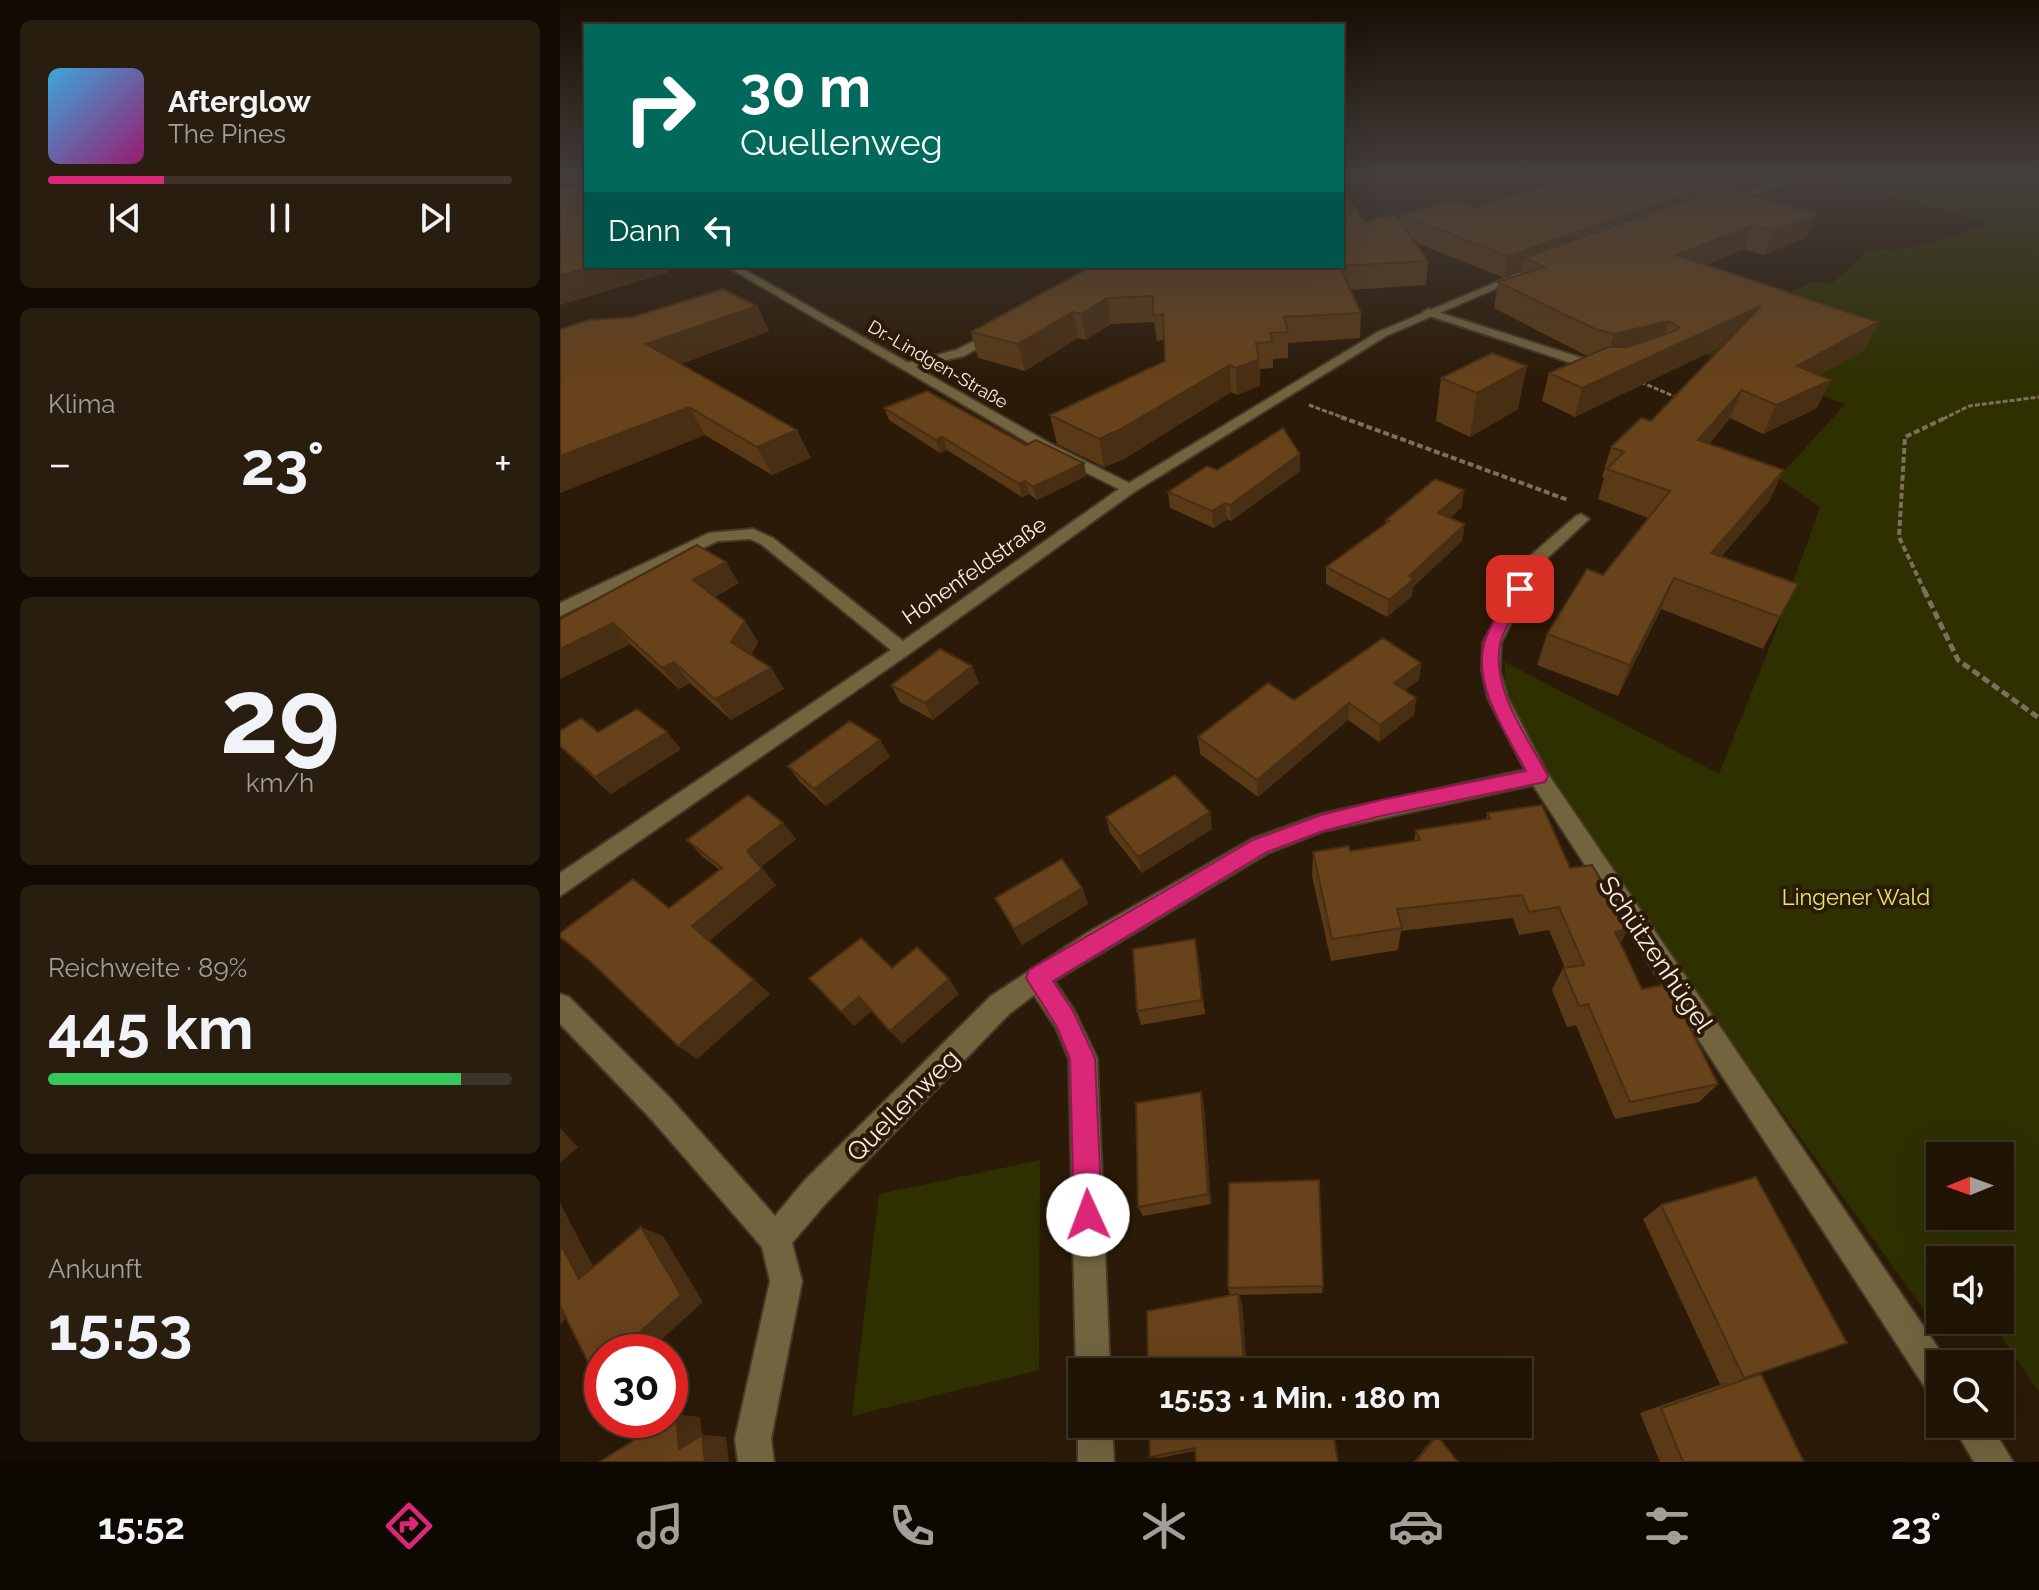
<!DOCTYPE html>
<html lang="de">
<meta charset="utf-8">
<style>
:root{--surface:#201405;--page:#281d0f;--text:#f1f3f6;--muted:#a29e9a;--line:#3d3327;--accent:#db2777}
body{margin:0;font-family:Raleway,sans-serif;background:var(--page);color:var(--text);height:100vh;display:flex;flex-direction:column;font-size:30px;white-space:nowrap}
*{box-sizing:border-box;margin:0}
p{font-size:26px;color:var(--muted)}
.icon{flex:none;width:44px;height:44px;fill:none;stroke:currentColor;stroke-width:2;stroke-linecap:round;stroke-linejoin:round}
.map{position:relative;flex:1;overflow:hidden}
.sheet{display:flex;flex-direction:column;gap:20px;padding:20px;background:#120b03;width:560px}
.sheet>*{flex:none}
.banner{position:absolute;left:24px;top:24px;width:760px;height:244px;border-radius:0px;box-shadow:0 8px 32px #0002,0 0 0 2px var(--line);background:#00695c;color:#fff;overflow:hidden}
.needle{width:52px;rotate:269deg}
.fabs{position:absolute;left:1366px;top:1142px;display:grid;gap:16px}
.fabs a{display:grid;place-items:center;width:88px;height:88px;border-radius:0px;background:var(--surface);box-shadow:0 8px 32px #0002,0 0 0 2px var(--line);font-size:40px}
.speed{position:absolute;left:24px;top:1334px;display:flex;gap:16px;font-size:40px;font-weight:700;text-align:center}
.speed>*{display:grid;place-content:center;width:104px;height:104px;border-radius:50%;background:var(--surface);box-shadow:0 8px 32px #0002,0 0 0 2px var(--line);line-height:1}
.speed .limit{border:12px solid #d22;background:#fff;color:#111}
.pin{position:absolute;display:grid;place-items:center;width:68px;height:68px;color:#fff;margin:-34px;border-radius:16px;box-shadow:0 4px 12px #0006}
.me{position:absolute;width:88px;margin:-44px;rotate:358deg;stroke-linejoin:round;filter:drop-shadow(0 0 6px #0008)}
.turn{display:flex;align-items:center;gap:28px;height:168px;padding:0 24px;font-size:36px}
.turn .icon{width:104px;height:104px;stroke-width:2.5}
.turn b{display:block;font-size:56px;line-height:68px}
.then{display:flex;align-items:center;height:76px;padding:0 24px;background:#0003;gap:16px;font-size:30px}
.big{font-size:60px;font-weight:700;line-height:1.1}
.sheet .tile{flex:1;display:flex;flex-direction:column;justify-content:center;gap:12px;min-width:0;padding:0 28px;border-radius:12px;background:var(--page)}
.sheet .dial{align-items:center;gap:0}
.dial b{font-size:104px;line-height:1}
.song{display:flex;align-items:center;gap:24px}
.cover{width:96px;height:96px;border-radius:12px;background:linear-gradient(135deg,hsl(200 70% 55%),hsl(320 70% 35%))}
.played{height:8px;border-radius:4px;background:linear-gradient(90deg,var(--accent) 25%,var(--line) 25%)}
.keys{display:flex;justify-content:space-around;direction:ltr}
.heat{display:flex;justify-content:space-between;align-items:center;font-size:44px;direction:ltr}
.charge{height:12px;border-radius:6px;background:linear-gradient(90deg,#34c759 89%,var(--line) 0)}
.trip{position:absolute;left:508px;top:1358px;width:464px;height:80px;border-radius:0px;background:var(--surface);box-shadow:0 8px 32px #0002,0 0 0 2px var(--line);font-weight:700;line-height:80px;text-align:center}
.tab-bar{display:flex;height:128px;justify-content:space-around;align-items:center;background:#0d0802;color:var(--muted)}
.tab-bar .icon{width:56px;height:56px}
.tab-bar .on{color:var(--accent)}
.tab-bar b{font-size:36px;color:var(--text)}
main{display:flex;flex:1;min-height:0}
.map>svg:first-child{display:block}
.green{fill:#2e3000;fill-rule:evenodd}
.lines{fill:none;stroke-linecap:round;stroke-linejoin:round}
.service-casing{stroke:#483826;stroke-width:4}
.minor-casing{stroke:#483826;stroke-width:4}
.path-far2{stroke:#7d6e5e;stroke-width:3;stroke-dasharray:5 2;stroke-linecap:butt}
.path-far1{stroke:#7d6e5e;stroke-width:4;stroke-dasharray:6 3;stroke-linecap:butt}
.path{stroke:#7d6e5e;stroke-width:5;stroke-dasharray:8 4;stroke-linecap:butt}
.service{fill:#71643f;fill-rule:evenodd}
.minor{fill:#71643f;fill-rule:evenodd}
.wall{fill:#593916}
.shaded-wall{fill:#482e12}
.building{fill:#67421a;stroke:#482e12;stroke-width:2}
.route{fill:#db2777;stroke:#8e194d;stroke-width:2}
.labels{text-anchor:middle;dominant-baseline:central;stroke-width:8;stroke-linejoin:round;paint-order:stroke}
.far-street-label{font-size:18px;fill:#fbeee3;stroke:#2b1a07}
.street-label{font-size:22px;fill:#fbeee3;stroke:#2b1a07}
.park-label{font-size:22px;fill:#e6eb67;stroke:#2b1a07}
.near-street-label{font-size:26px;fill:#fbeee3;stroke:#2b1a07}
</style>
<main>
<section class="sheet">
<div class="tile">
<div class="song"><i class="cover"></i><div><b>Afterglow</b><p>The Pines</p></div></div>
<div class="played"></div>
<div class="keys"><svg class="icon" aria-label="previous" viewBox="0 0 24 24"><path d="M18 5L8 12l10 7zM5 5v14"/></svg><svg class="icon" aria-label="pause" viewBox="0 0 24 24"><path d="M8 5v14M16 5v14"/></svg><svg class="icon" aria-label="next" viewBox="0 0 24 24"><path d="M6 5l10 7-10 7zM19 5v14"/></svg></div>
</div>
<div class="tile"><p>Klima</p>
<div class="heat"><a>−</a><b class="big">23°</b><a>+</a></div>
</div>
<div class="tile dial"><b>29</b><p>km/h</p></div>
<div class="tile"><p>Reichweite · 89%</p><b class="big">445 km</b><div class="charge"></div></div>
<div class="tile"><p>Ankunft</p><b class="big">15:53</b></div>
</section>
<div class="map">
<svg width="1479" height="1462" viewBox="0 0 1479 1462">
<rect width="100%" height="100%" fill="#2b1a07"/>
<!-- green -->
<path class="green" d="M1262,177H1409L1451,180L1450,177H1479V1392L1430,1320H1440V1260H1380V1308L1367,1314L1015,824L944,701L945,662L1159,774L1214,636L1260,507L1218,478L1285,404L954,286L1199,308L1253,281L1270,285L1308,251L1348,248L1402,234L1427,223ZM1380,1156H1440V1216H1380Z
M480,1160L479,1370L292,1416L319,1194Z"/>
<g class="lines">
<!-- service casing -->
<g class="service-casing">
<path id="service" d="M868,309L1047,366L1049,369L1039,372L864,314L863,312Z
M438,329L444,332L442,334L404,356L345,369L339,365L396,350Z"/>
</g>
<!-- minor casing -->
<g class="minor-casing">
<path id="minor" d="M1229,177H1241L1164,205L1157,203Z
M166,266H178L491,444L569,483L818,332L958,273L967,275L826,336L574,492L349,654L0,896V873L331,650L201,544L190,539L158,541L0,616V603L149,533L193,529L213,538L343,641L559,489L481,450Z
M1021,514L1029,519L982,563L941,643L940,671L948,698L986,771L1389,1364H1380V1397L1368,1392L973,785L764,831L708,853L494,981L514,1010L537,1058L550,1372H522V1384L516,1372L509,1059L496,1028L474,995L449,1014L266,1203L232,1243L242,1281L211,1439L214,1462H178L175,1439L210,1281L202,1247L92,1120L0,1024V994L9,997L112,1100L215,1216L244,1181L431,996L527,933L692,839L761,814L965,770L928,698L922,671L923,643L969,557L1016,516Z
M522,1413V1424H552L554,1462H518V1424Z
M1392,1424H1430L1453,1462H1414Z"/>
</g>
<!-- path-far2 -->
<path class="path-far2" d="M1081,382L1120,399
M749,405L787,419
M1383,419L1409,406L1479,397"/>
<!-- path-far1 -->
<path class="path-far1" d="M781,417L1008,500
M1365,592L1339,537L1345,437L1387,417"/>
<!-- path -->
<path class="path" d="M1364,590L1398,660L1479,718"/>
<!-- service -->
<use href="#service" class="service"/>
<!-- minor -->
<use href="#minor" class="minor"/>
</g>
<!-- wall -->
<path class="wall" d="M1166,189L1257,214L1247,237L1203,255L1184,249L1146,265L1305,350L1259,375L1257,408L1203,434L1170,418L1149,444L1210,500L1161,557L1220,617L1203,649L1101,609L1058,696L977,665L987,634L1043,575L1088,518L1038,499L1044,478L1042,477L1051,447L1091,421L1162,346L1015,417L982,401L989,373L1027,356L934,308L938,282L960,275L961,272L944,278L854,242L868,261L866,285L790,290L801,313L800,338L728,343V358L713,359V368L700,369V386L677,395L671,392L564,459L544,467L497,444L490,415L605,361L604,340L597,341L594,322L551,324L526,340L518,338L465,371L418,358L411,332L805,222L839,221L840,215Z
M197,306L209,331L121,364L251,458L212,475L145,435L0,493V329L72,317Z
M881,378L958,409L910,437L876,421Z
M324,408L524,463L526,476L477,500L469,494L462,497L387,450L380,453L329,420Z
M657,470L740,471L671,521L667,519L654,528L610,508L608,492Z
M902,507L890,518L902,541L853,587L852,596L827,617L766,584V567L825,524L826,520Z
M179,583L155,597L185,621L198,642L191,655L211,668L224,689L171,720L130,683L119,689L70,644L0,679V619Z
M861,663L859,680L845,690L856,698L854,715L819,742L788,720L698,797L640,754L638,737L734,700Z
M412,666L419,683L373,720L340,702L331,685Z
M0,731L38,732L121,749L51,794L0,747Z
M330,757L266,806L240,782L228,766Z
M650,812L652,829L582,873L550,833L546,817Z
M927,813L1010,868L1060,943L1082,989L1158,1084L1139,1102L1055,1119L1016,1025L1007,1027L992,990L1003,968H1005L989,930L959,935L953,918L841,931L838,950L771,961L752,876L753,852L790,851L854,841L856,830L926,820Z
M223,823L236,839L201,867L216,885L149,941L210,994L137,1059L109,908L160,870L142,856L127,840Z
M522,888L528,904L462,945L435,898Z
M638,954L645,1014L581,1025L577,1011Z
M641,1092L644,1105L651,1204L583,1216L578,1207Z
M1101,1205L1192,1376L1244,1462H1100L1080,1413L1168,1382L1160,1384L1083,1219Z
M763,1286L762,1293L679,1295L682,1304L687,1372H588L670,1295L668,1288Z
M772,1424L599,1458L590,1457Z
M877,1435L898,1462H854L874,1436Z"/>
<!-- shaded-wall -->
<path class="shaded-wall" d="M1153,177H1197L1143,198L963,258L961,272L944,278L948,256Z
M1257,214L1247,237L1203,255L1212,231Z
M1193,225L1184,249L1108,281L1116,255Z
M34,266H107L110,272L0,305V276Z
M547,298L551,324L526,340L521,314Z
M197,306L209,331L102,371L86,344Z
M1201,306L1190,333L1015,417L1022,388Z
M513,312L518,338L465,371L458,344Z
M1109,321L1100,348L1046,362L1054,334Z
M1318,322L1305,350L1224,394L1237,366Z
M699,359L700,386L677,395L676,368Z
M670,365L671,392L564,459L544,467L539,439Z
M967,366L958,409L910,437L917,393Z
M1271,380L1257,408L1203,434L1216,405Z
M1182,390L1170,418L1127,470L1138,440Z
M129,407L145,435L0,493V456Z
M237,430L251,458L212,475L197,447Z
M382,437L387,450L380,453L376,440Z
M740,454V471L671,521L670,505Z
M524,463L526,476L477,500L473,487Z
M1224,470L1210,500L1137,584L1151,553Z
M465,481L469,494L462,497L459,484Z
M904,490L902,507L876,530L878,513Z
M665,503L667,519L654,528L652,511Z
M905,524L902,541L853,587L852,596L827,617L829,600L849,576Z
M166,562L179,583L147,601L133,580Z
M1114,578L1101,609L1058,696L1070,665Z
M185,621L198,642L185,664L171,642Z
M53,623L70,644L0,679V649Z
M114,662L130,683L119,689L102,668Z
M861,663L859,680L832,700L834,683Z
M412,666L419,683L373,720L365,703Z
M211,668L224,689L171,720L155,699Z
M856,698L854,715L819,742L820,725Z
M789,703L788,720L698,797L697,780Z
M107,732L121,749L51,794L35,777Z
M320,740L330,757L266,806L254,789Z
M650,812L652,829L582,873L578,857Z
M223,823L236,839L201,867L216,885L149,941L132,926L187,851Z
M522,888L528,904L462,945L454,929Z
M1070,928L1056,950L1055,932Z
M635,939L638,954L645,1014L642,1000Z
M389,979L399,994L342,1044L330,1031Z
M194,980L210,994L137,1059L118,1046Z
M299,997L312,1011L294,1026L281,1012Z
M641,1092L644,1105L651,1204L648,1194Z
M0,1128L18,1147L0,1163Z
M0,1203L44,1287L19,1279L0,1243Z
M81,1227L103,1236L143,1302L88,1352H58Z
M678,1294L682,1304L687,1372H685Z
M0,1299L23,1305L0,1324Z
M42,1366V1375L34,1374Z
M116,1414L140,1417L144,1451L119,1449Z
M142,1435L166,1437L169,1462H145Z"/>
<!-- building -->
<path class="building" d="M1013,177H1153L1135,184L1146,187L948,256L840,215L893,200L916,208Z
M5,186L26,193V266H34L0,276V187Z
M1164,188L1257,214L1212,231L1193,225L1116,255L1318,322L1237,366L1271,380L1216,405L1182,390L1138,440L1224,470L1151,553L1238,584L1220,617L1114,578L1070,665L987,634L1027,569L1043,575L1110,491L1047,469L1064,452L1051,447L1081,418L1091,421L1201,306L1022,388L989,373L1048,347H1068L1117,330L1119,327L1109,321L1054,334L1035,329L938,282L985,267L963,258Z
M782,193H785L805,222L834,214L868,261L779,266L801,313L724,317L728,332L710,333L712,342L696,343L699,359L676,368L670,365L559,430L539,439L490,415L605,361L603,314L593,315V296L547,298L521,314L513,312L458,344L411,332L532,266H782Z
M163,289L197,306L86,344L237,430L197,447L129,407L0,456V329L29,320L72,317Z
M932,353L967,366L917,393L881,378Z
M367,391L466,445L476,440L524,463L473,487L465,481L459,484L382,437L376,440L324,408Z
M723,428L740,454L670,505L665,503L652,511L608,492L647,466L657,470Z
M875,479L904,490L878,513L905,524L849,576L854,579L829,600L766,567L829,521L826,520Z
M137,545L166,562L133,580L185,621L171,642L211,668L155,699L114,662L102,668L53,623L0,649V619Z
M823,638L861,663L834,683L856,698L820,725L789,703L697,780L638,737L708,683L734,700Z
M380,649L412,666L365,703L331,685Z
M77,709L107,732L35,777L0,746V731L21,718L38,732Z
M290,721L320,740L254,789L228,766Z
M615,775L650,812L578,857L546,817Z
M188,795L223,823L187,851L202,869L132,926L194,980L118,1046L30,961L0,937V933L73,879L109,908L162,868L127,840Z
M982,805L1010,868L1032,865L1070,928L1055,932L1082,989L1108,984L1158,1084L1070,1102L1028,1004L1019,1006L1003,968L1024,965L999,907L969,912L962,895L837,909L842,928L772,939L753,852L789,846L790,851L860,840L856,830L930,819L927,813Z
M502,859L522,888L454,929L435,898Z
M301,938L332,968L357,947L389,979L330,1031L299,997L281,1012L249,978Z
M635,939L642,1000L577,1011L573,949Z
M641,1092L648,1194L578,1207L576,1103Z
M1196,1177L1287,1343L1184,1378L1101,1205Z
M759,1180L763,1286L668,1288L669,1183Z
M81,1227L121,1295L58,1352H42V1366L34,1374L0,1306V1243L19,1279Z
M678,1294L685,1372H588L587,1311Z
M1201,1374L1244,1462H1123L1101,1408Z
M116,1414L119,1449L142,1435L145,1462H39L106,1420H110V1418Z
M589,1424H772L778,1462H636L635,1448L590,1457Z
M877,1435L898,1462H856Z"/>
<!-- sky -->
<linearGradient id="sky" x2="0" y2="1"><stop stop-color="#180e04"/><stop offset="0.46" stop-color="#443e3c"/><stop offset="1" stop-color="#443e3c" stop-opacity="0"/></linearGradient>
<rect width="1479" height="382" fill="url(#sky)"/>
<!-- route -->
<path class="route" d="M960,584L968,589C960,605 944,626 940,644C931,690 968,738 988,776L985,782L821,816L763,831L707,852L493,981L513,1011L535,1058L542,1215L538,1225L528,1229L518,1225L514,1215L510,1059L497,1027L466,978L469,970L693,840L761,815L821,800L966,771C947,734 913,687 924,644C929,625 944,605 953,589Z"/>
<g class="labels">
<!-- far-street labels -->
<g class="far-street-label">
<text transform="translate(378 364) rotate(30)">Dr.-Lindgen-Straße</text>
</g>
<!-- street labels -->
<g class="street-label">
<text transform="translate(414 570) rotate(-35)">Hohenfeldstraße</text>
</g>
<!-- park labels -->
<g class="park-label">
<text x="1296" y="897">Lingener Wald</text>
</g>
<!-- near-street labels -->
<g class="near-street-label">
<text transform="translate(1096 954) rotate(56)">Schützenhügel</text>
<text transform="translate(343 1105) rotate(-45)">Quellenweg</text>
</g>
</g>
</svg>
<div class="fabs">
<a><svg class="needle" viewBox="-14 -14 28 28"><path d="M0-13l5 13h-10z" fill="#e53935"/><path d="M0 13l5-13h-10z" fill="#a29e9a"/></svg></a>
<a><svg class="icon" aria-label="sound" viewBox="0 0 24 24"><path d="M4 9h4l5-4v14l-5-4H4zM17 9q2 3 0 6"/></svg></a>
<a><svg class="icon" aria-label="search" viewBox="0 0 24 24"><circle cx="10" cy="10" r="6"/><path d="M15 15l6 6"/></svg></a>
</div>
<div class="speed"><div class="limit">30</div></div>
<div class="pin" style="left:960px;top:589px;background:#d93025"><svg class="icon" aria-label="arrive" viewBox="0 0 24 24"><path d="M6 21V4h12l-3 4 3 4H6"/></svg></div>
<svg class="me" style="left:528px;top:1215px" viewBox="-20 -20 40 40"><circle r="19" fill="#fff"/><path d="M0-13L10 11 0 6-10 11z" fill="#db2777"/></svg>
<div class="trip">15:53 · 1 Min. · 180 m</div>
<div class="banner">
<div class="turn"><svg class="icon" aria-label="right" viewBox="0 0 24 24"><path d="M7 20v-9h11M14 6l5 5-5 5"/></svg><div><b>30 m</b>Quellenweg</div></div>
<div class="then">Dann<svg class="icon" aria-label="left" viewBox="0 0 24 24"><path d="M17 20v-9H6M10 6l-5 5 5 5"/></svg></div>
</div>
</div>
</main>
<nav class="tab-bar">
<b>15:52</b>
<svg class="icon on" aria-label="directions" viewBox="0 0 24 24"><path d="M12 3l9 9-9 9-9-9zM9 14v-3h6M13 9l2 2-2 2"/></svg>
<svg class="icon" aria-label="music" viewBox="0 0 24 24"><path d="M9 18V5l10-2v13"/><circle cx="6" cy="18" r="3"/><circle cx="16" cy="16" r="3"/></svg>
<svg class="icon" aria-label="phone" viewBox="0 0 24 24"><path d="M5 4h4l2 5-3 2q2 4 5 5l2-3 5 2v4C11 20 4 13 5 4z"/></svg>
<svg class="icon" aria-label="climate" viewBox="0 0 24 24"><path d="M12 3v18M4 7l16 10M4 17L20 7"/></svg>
<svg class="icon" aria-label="car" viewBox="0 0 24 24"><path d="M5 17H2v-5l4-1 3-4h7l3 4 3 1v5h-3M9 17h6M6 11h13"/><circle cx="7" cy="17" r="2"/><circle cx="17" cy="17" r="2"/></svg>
<svg class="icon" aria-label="filters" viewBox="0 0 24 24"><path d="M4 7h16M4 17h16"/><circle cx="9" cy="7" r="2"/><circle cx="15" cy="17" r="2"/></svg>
<b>23°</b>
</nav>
